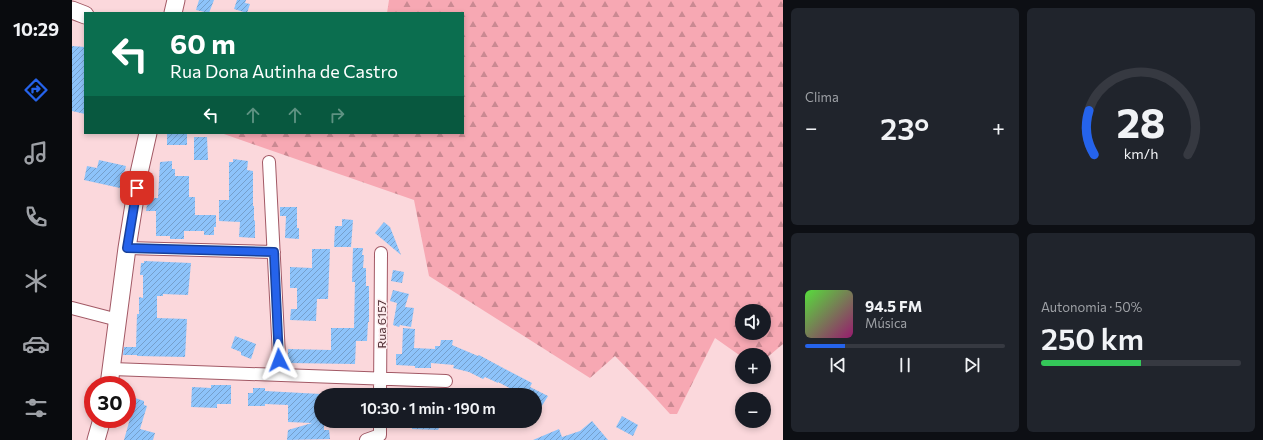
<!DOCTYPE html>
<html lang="pt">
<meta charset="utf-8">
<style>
:root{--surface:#171b24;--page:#20242c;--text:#f1f3f6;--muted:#9ea1a6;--line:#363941;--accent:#2563eb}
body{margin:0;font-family:Commissioner,sans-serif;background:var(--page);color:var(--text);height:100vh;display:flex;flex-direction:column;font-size:15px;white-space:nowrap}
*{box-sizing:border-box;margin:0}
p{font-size:13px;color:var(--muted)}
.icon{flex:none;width:22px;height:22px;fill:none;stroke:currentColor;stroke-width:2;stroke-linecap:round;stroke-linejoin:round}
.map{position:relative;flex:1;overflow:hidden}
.sheet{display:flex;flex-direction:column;gap:8px;padding:8px;background:#0d0f14;width:480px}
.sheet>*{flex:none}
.guide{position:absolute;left:12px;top:12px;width:380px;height:122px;border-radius:0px;box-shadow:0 2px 6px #0003;background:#0b6e4f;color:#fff;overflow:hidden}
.controls{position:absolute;left:663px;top:304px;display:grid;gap:8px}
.controls a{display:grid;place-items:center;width:36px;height:36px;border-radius:50%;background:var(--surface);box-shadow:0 2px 6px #0003;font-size:20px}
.speed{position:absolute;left:12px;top:376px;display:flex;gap:8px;font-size:20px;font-weight:700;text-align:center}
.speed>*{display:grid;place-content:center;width:52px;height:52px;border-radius:50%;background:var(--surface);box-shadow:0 2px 6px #0003;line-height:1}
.speed .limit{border:6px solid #d22;background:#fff;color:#111}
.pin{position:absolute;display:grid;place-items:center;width:34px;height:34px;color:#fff;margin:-17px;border-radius:8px;box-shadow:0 2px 6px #0006}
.me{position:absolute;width:44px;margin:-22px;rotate:357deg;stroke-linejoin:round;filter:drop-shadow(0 0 3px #0008)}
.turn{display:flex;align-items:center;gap:14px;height:84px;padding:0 20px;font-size:18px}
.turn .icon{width:52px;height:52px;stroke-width:2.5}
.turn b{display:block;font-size:28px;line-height:34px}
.lanes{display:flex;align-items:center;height:38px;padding:0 20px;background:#0003;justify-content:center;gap:20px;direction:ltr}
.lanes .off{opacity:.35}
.big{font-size:30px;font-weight:600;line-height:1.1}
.sheet .widget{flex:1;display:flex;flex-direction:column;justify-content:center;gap:6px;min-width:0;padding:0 14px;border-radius:6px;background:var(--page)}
.sheet .dial{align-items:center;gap:0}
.dial svg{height:104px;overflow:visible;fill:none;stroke:var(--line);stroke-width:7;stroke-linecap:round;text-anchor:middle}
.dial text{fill:var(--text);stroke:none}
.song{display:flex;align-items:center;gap:12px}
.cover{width:48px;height:48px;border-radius:6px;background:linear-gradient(135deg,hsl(110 70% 55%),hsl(320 70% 35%))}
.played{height:4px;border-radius:2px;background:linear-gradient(90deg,var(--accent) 20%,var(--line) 20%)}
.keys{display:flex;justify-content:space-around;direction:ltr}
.heat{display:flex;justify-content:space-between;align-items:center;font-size:22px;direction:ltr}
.charge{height:6px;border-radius:3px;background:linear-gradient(90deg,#34c759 50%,var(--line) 0)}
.sheet .tiles{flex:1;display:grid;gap:8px;grid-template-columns:repeat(2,1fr)}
.trip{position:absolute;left:242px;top:388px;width:228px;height:40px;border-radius:20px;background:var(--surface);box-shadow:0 2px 6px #0003;font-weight:600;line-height:40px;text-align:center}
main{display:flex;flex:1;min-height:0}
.dock{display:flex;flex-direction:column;width:72px;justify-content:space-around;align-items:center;background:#090b0e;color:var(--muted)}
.dock .icon{width:28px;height:28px}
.dock .active{color:var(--accent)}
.dock b{font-size:18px;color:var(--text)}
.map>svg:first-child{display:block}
.forest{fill:url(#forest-firs);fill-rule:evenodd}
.building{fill:url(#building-hatch)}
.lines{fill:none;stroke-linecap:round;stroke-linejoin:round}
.street-casing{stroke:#a25965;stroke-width:14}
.secondary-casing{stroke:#a25965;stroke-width:19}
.street{stroke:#fff;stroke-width:12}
.secondary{stroke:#fff;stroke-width:17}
.route-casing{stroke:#184099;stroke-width:10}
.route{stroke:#2563eb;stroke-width:7}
.labels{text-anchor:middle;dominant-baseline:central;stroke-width:3;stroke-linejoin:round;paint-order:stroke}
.street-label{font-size:12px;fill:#4e2d32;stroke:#fcebed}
</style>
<main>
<nav class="dock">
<b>10:29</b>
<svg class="icon active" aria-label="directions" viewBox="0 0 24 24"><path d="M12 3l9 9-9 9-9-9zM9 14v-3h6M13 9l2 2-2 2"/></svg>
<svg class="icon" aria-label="music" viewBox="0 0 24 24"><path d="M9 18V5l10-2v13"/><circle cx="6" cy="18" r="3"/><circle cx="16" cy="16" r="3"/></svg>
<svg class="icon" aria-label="phone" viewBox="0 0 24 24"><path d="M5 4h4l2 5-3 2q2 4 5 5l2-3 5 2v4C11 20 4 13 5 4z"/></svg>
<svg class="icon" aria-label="climate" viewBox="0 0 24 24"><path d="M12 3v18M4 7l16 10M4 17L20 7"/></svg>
<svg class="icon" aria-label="car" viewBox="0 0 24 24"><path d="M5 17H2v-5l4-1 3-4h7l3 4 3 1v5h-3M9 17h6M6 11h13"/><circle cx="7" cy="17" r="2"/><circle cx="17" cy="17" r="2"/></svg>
<svg class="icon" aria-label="filters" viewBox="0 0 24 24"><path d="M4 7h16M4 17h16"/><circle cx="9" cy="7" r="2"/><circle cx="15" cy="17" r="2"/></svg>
</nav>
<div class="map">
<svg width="711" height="440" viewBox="0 0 711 440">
<defs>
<pattern id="forest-firs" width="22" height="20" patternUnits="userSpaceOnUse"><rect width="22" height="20" fill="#f7a8b3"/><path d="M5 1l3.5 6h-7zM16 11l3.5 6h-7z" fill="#ca8992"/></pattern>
<pattern id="building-hatch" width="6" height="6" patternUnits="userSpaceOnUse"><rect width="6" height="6" fill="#8dc3fa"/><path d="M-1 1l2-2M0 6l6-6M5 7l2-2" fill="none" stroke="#759fcb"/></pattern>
</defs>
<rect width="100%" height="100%" fill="#fbd8dc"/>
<!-- forest -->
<path class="forest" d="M317,0H711V344L692,360V355H670V357L643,338L605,414H598L578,392L543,356L518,378L357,276L342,200L149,133H391V13H315ZM670,311H692V333H670Z"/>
<!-- building -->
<path class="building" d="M127,0H142L137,13L124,10Z
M165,0H174L173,3L178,4L175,13L162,9Z
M0,46L13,47V114L0,111Z
M95,133H115V145H95Z
M122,137H135L136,160H122Z
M161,159L176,161L175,170L181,171V206H182V220L183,221V238L167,237L168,222L147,221V200H157V162H161Z
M27,160L54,166L48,188L12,180L15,166L25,168Z
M100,161V169H103V176H117V197H123V215H144V227H142V235H132V231H112V239H98V236H84V211H74L76,198H86L88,162Z
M208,207H225V228H227V239L213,238L214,216H208Z
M270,219L281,220L279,247H262L263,226H270Z
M312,222L318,227L329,255L303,233Z
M281,248H291L290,255H292L291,268H294V286H297V322H296L295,341H284L283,364L216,363V349L259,350V328H282L283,282H280Z
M240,249H258L256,299H245L244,321L218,320L219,309H225V288H218V267L240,268Z
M72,261L119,263L116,295L91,294V296H85V318L115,319L113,357L65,356V355H51L52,347H64L65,314H67V297L71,298V275H68L69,263H72Z
M321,270L332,272L330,283L319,281Z
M321,290L337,294L333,307L342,308L339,327L328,325L327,327L321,325L325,303L318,301Z
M331,328L343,329L342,348L363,349V346H368L369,340H381L380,345L406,356L407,355L433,369L460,383L458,387L476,396L463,417V395H443L445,392L426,382V383L413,377L411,379L397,372L381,368L382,365L359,363V368H343V366L324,365V354H330Z
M163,336L184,344L179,359L169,355V352L159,348Z
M139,385H159V404H145V408L119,407L120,387L139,388Z
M181,388H193V391L249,394V421H252V430H257L258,439L215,440L216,430L240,423L216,422V405L193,404V406H176V393H181Z
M57,396L72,401V405L75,406L68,429L83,433L81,440H52L59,415L55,414V403Z
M550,416L566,425L561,436L544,427Z
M340,421H371L366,430L340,429Z
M520,421L536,440H461L487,429L490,437L508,431Z"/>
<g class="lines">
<!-- street casing -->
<g class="street-casing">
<path id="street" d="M197,162L208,375
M55,248L202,252
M0,308L46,320
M40,369L374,381
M308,395L309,253
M294,440L308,435V421"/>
</g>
<!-- secondary casing -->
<g class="secondary-casing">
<path id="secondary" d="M0,10L13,15
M101,13L104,0
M37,385L55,248L67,173L76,133
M24,440L30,419"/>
</g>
<!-- street -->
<use href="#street" class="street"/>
<!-- secondary -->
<use href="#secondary" class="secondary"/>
</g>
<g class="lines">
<!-- route casing -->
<g class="route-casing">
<path id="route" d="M65,188L55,248L202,252L207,360"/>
</g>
<!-- route -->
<use href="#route" class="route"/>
</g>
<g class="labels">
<!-- street labels -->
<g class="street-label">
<text transform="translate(309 324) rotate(-90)">Rua 6157</text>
</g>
</g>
</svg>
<div class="controls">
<a><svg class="icon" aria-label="sound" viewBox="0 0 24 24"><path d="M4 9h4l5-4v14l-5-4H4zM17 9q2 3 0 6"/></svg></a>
<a>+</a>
<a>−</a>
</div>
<div class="speed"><div class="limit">30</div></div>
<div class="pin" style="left:65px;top:188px;background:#d93025"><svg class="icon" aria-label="arrive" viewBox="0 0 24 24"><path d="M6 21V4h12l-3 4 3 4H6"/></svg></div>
<svg class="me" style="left:207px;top:360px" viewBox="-20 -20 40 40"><path d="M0-17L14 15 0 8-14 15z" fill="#2563eb" stroke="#fff" stroke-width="4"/></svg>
<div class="trip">10:30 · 1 min · 190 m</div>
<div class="guide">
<div class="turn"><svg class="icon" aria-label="left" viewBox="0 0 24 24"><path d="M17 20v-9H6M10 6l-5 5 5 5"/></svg><div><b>60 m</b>Rua Dona Autinha de Castro</div></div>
<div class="lanes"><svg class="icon" aria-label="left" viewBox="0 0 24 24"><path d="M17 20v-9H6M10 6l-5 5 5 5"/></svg><svg class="icon off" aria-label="ahead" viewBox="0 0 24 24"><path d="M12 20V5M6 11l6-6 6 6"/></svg><svg class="icon off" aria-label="ahead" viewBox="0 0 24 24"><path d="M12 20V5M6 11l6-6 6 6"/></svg><svg class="icon off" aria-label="right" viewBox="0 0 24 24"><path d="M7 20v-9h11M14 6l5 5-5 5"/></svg></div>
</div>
</div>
<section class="sheet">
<div class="tiles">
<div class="widget"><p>Clima</p>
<div class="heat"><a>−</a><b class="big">23°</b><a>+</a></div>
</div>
<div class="widget dial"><svg viewBox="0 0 100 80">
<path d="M14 69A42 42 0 1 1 86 69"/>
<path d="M14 69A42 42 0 0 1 10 35" stroke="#2563eb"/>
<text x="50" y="56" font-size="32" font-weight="700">28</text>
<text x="50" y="72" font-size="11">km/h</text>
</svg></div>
<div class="widget">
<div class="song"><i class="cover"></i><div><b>94.5 FM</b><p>Música</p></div></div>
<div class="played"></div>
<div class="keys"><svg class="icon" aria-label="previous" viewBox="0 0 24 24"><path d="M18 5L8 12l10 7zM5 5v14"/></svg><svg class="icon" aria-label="pause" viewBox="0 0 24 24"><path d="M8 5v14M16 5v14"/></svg><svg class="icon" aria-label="next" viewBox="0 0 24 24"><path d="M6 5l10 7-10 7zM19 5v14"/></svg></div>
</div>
<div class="widget"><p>Autonomia · 50%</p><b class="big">250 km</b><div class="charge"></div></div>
</div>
</section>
</main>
